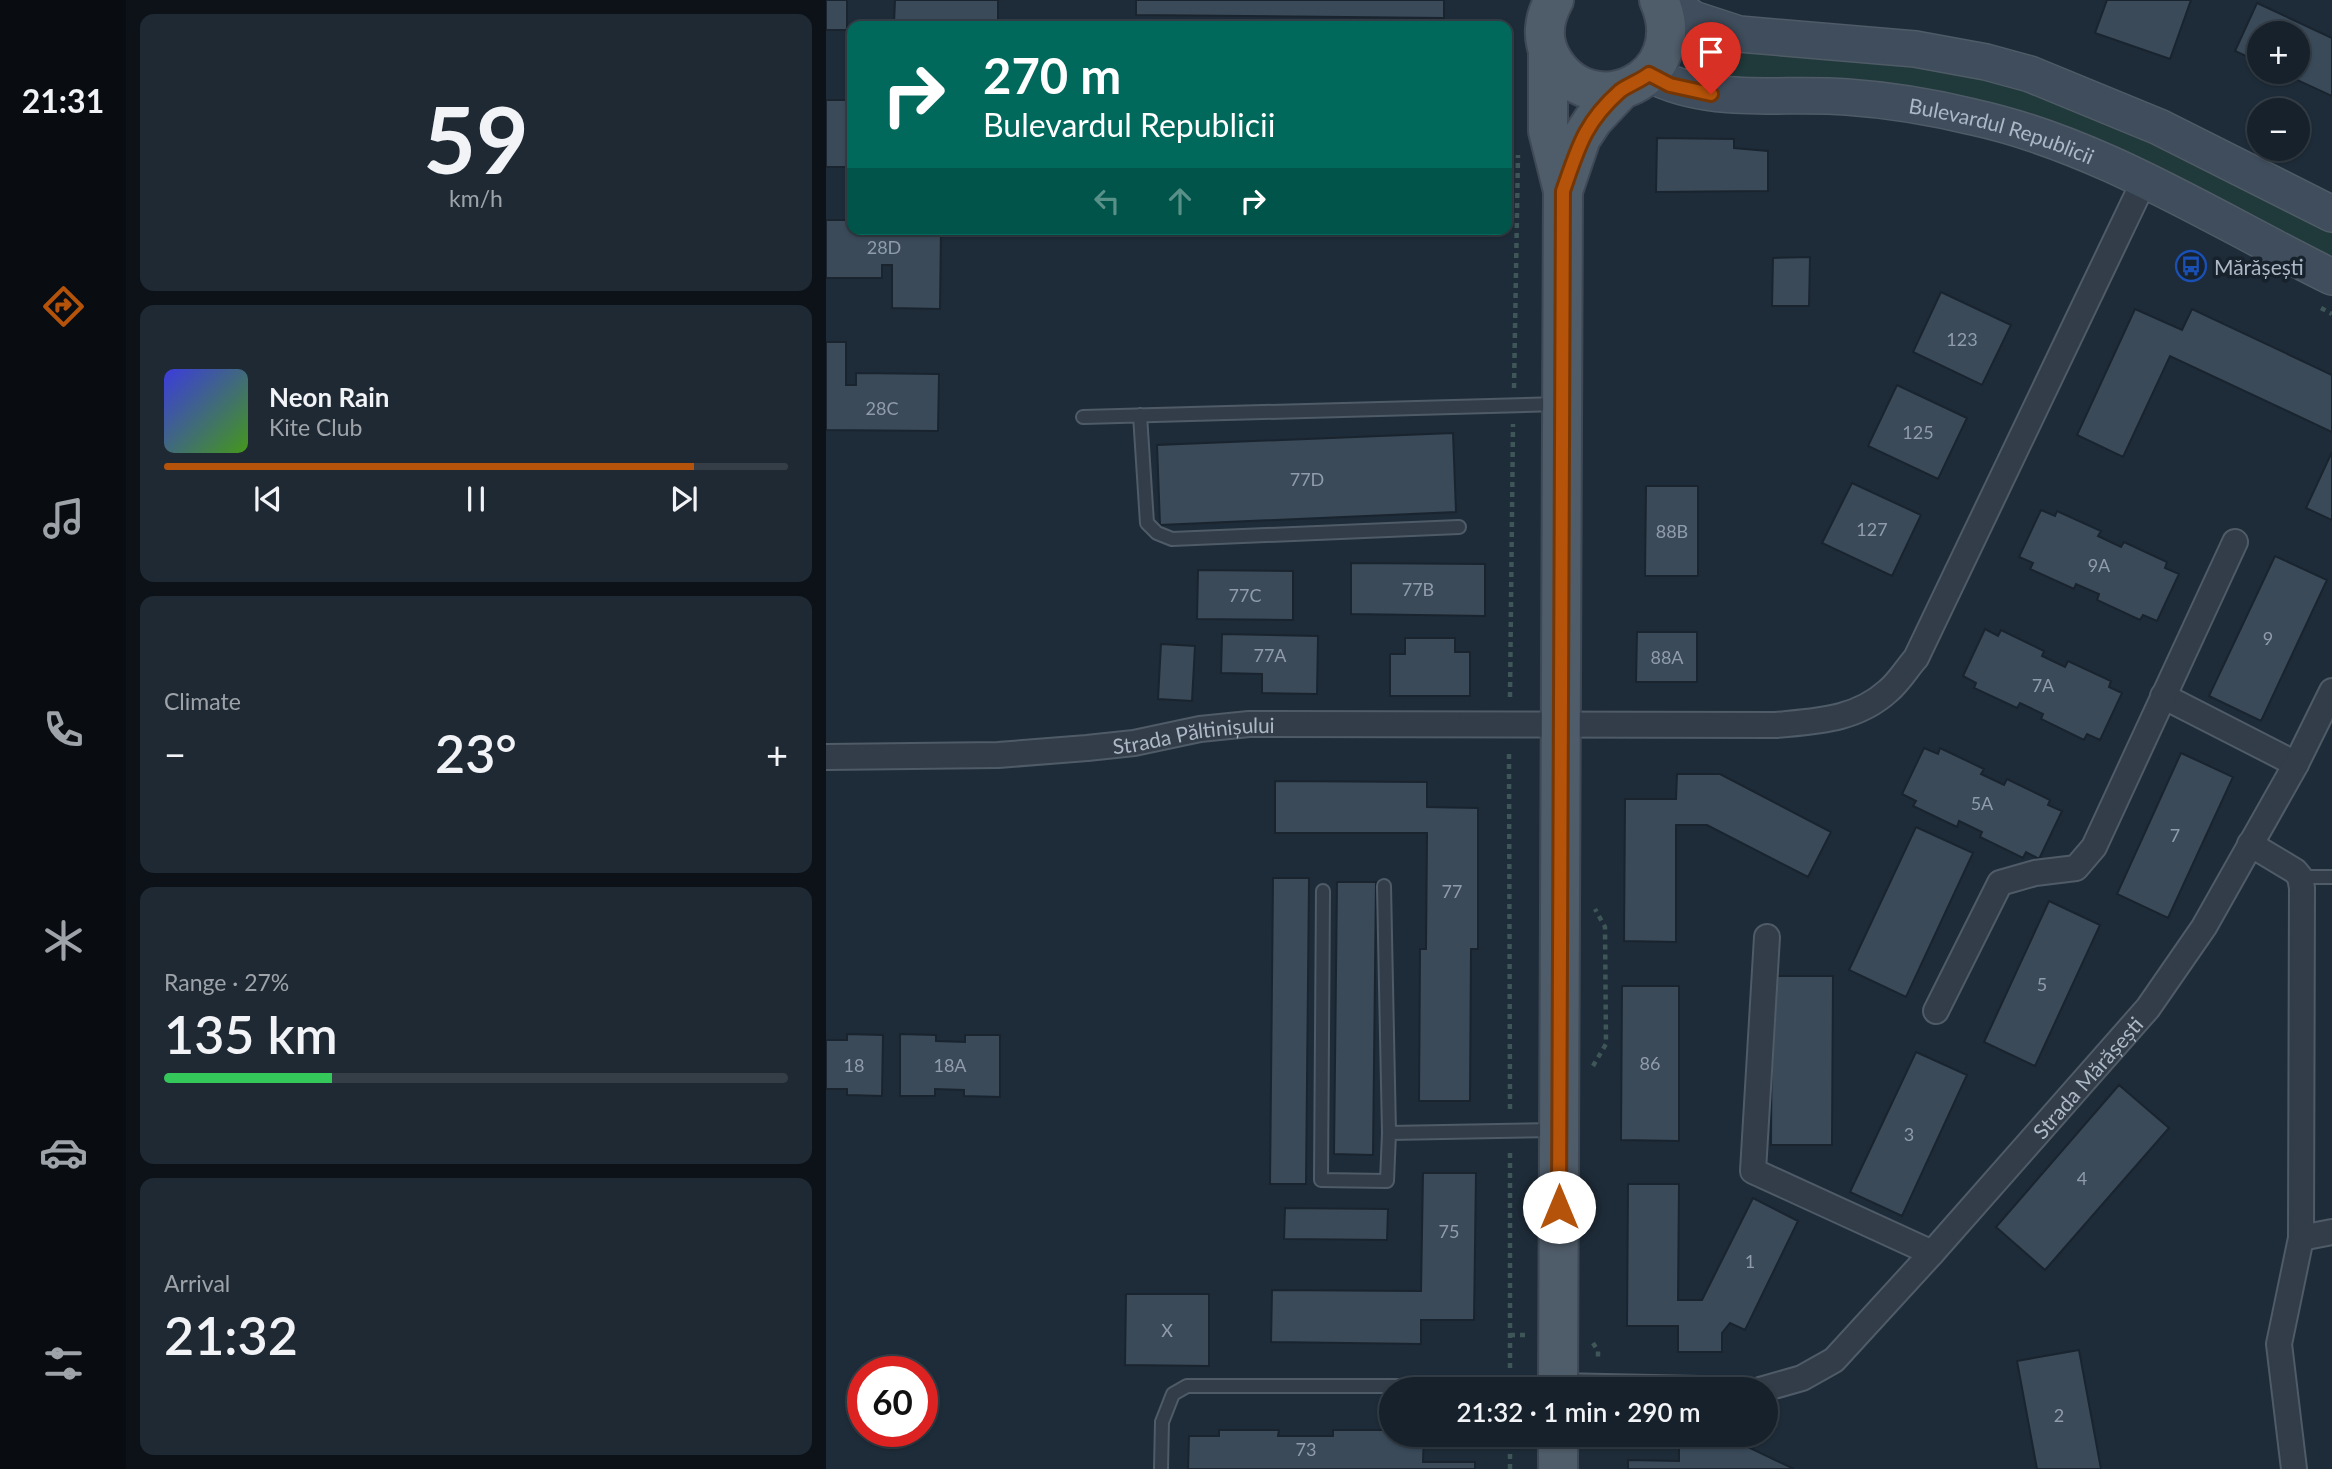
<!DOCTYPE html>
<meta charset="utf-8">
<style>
:root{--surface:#16212b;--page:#1f2933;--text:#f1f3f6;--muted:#9ea3a9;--line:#353e47;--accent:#b45309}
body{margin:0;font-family:Lato,sans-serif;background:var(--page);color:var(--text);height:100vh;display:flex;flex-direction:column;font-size:26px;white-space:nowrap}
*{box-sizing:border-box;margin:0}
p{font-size:23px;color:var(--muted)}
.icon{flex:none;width:38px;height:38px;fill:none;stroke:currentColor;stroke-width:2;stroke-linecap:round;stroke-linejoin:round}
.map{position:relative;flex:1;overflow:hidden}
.details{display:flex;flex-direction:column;gap:14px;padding:14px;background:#0c1218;width:700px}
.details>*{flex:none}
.guide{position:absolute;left:21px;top:21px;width:665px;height:214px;border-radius:14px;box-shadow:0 2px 5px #0004,0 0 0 2px var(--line);background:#00695c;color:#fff;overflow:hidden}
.buttons{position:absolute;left:1421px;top:21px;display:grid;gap:14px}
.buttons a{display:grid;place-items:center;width:63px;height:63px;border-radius:50%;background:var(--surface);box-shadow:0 2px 5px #0004,0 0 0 2px var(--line);font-size:35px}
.speed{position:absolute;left:21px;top:1356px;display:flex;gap:14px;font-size:35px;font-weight:700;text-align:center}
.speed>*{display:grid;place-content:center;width:91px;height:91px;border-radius:50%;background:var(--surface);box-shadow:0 2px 5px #0004,0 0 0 2px var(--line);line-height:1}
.speed .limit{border:10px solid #d22;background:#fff;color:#111}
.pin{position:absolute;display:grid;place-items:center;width:60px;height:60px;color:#fff;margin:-72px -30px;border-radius:50% 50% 50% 0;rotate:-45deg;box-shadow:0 0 7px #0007}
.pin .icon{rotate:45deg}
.me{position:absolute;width:77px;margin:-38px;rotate:0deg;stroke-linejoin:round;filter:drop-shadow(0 0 5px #0008)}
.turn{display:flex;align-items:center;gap:24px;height:147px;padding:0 21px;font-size:32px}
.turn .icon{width:91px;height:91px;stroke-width:2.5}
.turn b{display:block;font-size:49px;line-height:60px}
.lanes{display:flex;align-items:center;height:66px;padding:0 21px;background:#0003;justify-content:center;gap:35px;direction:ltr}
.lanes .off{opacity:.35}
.big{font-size:52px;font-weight:600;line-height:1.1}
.details .widget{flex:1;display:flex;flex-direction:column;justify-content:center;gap:10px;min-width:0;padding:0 24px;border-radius:14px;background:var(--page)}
.details .dial{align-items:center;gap:0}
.dial b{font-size:91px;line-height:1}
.song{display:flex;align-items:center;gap:21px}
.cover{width:84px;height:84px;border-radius:10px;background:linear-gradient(135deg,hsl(240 70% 55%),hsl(100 70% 35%))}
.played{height:7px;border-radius:4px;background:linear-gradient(90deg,var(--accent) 85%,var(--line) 85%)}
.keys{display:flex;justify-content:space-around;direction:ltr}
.heat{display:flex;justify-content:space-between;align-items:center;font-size:38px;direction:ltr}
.charge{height:10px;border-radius:5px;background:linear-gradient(90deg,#34c759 27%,var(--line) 0)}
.trip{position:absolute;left:553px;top:1377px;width:399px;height:70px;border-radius:35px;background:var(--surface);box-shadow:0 2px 5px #0004,0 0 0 2px var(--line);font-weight:600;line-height:70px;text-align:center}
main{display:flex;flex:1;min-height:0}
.dock{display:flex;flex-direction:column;width:126px;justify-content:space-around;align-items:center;background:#090d11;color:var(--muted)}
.dock .icon{width:49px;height:49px}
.dock .active{color:var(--accent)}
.dock b{font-size:32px;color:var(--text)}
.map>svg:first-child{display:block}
.green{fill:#20393a}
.building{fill:#3a4a59;stroke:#19242f;stroke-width:2}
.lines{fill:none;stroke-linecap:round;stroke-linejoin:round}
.lane-casing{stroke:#4f5b67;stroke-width:16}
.street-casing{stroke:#4f5b67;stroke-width:28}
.secondary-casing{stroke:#4f5b67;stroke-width:38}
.primary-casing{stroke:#3e4955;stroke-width:42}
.path{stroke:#3e5657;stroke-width:4.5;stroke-dasharray:5 5;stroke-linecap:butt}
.lane{stroke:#323d49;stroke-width:12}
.street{stroke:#323d49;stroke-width:24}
.secondary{stroke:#3f4d5c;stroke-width:35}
.primary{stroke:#4f5c69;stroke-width:38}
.route-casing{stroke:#753606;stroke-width:18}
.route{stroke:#b45309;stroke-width:12}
.labels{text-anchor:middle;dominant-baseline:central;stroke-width:7;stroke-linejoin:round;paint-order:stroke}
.number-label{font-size:18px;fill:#909cab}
.street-label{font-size:21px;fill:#acb8c6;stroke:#17222d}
.poi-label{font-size:21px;fill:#acb8c6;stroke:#17222d;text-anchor:start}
</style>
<main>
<nav class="dock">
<b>21:31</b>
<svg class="icon active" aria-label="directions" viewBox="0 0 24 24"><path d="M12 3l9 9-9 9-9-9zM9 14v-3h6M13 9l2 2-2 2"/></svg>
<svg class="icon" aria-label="music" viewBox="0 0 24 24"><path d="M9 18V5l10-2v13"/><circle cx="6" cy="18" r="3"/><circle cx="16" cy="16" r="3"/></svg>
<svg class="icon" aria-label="phone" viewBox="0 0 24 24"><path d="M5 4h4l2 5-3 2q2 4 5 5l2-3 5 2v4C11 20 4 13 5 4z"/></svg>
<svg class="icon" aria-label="climate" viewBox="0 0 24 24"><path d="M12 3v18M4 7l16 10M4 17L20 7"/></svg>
<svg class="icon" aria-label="car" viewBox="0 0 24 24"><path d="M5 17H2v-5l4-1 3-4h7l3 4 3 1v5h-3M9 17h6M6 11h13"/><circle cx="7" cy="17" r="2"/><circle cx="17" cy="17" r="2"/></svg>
<svg class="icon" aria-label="filters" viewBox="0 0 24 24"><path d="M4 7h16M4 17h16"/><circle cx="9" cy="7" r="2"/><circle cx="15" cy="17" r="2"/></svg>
</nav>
<section class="details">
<div class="widget dial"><b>59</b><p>km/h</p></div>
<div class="widget">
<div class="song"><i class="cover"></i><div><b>Neon Rain</b><p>Kite Club</p></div></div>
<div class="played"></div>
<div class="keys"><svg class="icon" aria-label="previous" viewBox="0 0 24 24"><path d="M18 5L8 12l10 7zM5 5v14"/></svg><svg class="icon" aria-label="pause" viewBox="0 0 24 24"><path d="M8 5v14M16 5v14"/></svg><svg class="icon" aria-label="next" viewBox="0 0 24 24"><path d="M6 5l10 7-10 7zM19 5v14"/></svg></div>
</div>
<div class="widget"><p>Climate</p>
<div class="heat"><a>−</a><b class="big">23°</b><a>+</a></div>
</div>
<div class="widget"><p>Range · 27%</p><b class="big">135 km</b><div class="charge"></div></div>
<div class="widget"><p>Arrival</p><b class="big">21:32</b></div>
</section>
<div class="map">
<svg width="1506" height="1469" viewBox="0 0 1506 1469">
<rect width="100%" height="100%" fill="#1e2c39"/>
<!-- green -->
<path class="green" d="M866,47L1044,54L1230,93L1506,228V262L1178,109L1123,93L1042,84L890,81L867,74C861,64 859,58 866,47Z"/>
<!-- building -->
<path class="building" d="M0,0H21V30H0Z
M69,0H172V24L68,23Z
M310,0H618V18L310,15Z
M1281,0H1365L1344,59L1269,33Z
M1431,3L1506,38V96L1454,72H1472V33H1433V62L1409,51Z
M0,100H26V167H0Z
M831,138L908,139V148L942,151V191L830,192Z
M0,220H26V229H115L114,309L66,308V265H56V278H0Z
M984,257L983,306H946L947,258Z
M1115,292L1185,325L1156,385L1087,352Z
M1309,309L1356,330L1366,309L1506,375V432L1344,356L1297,457L1251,435Z
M0,342H20V385H30V373L113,374L112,431L0,430Z
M1071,385L1141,418L1112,479L1042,446Z
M627,433L630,512L334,525L331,445Z
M1506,452V520L1480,508Z
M1026,483L1095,515L1066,576L996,543Z
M820,486H872V576H819Z
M1215,510L1229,516L1231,511L1275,531L1272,536L1295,547L1298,542L1341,562L1339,568L1353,574L1331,621L1317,615L1314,620L1271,600L1273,594L1250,584L1248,589L1204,569L1207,563L1193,557Z
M1449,556L1501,580L1435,721L1383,696Z
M525,563L659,564V616L525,614Z
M372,570L467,571V620L371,619Z
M1159,629L1172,636L1175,630L1218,651L1216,656L1239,667L1242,661L1285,681L1283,687L1296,693L1274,740L1261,734L1258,740L1215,719L1217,714L1194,703L1191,708L1148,688L1150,683L1137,676Z
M811,632H871V682H810Z
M396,634L492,636L491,694L436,693V674L395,673Z
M579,638H629V652H644V696H564V654H579Z
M335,644L369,646L366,701L332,699Z
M1098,748L1112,754L1114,748L1158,769L1155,774L1178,785L1181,779L1224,800L1222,805L1236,811L1213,859L1200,852L1197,858L1154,837L1156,832L1133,821L1131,827L1087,806L1090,801L1076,794Z
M1355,753L1407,777L1342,918L1291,894Z
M851,774H894L1005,832L982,877L881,825H850V942L798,941L799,799H850Z
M449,781L601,782V807L652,808V949H645L644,1101H593L594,949H600L601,833H449Z
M1090,827L1147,853L1080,997L1023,970Z
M447,878H483L480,1184H444Z
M511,882H550L547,1155L508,1154Z
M1223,901L1274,925L1209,1066L1158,1042Z
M946,976H1007L1006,1145H945Z
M796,986H853V1141L795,1140Z
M21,1034L57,1035L56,1096L21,1095V1089H0V1040H21Z
M74,1034L110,1035V1041L139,1042V1035H174V1097L138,1096V1090L109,1089V1096H74Z
M1090,1052L1141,1075L1076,1216L1024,1192Z
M1293,1085L1343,1128L1219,1270L1170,1227Z
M597,1173H650L648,1320H595V1344L445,1342L446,1290L595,1291Z
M802,1184H853L852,1300H876L927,1198L972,1221L919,1330L904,1323L896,1333V1352H852V1326H801Z
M459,1208L562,1209L561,1240L458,1239Z
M300,1294H383V1366L299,1365Z
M1253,1350L1275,1469H1211L1191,1361Z
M393,1430H453L452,1436H507V1430H565L566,1436H598L597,1462H649V1469H362L363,1436H393Z
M853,1435H897L968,1469H802V1460L853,1461Z"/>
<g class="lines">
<!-- lane casing -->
<g class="lane-casing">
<path id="lane" d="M314,415L321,523L331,533L346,539L633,527
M257,417L733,404
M1474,877H1506
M558,886L563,1133
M497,891L495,1180L561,1181L563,1133L729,1130
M335,1469L336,1422L347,1394L361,1386H729"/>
</g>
<!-- street casing -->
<g class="street-casing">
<g id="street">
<path d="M1337,696L1470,764"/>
<path id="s1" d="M0,757L172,755L261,748L308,743L374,729L423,724L950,725C991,721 1030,720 1062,691C1073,682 1081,668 1090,658L1318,181"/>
<path d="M1424,844L1469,871L1474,877L1476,888L1475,1238L1453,1344L1468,1469"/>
<path d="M941,937L927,1171L1106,1253"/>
<path d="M1110,1011L1174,883L1209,873L1250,868L1268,847L1409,542"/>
<path d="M1475,1238L1506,1232"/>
<path d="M732,1386L921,1390"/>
<path id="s2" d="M934,1390L976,1378L1008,1360L1106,1253L1322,1008L1378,927L1470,764L1506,691"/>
</g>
</g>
<!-- secondary casing -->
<g class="secondary-casing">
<g id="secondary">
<path d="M841,0L867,19L913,34L1089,49L1160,62L1204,74L1333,127L1506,214"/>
<path id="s3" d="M823,74C884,106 955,92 1021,97C1064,100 1106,107 1147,117C1275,145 1390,220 1506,277"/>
</g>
</g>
<!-- primary casing -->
<g class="primary-casing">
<path id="primary" d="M728,0C718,18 715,38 725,57C764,128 868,79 833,0
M722,51V131L737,191L732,1390
M737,191L755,138L767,120L796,89
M732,1469V1435"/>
</g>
<!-- path -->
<path class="path" d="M1495,308L1506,314
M688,388L692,155
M684,697L687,424
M683,754L684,1112
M767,1066L780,1044L779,927L769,909
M684,1335H702
M767,1343L772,1351V1361
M684,1368V1149
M684,1435H700
M684,1469V1435"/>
<!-- lane -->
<use href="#lane" class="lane"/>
<!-- street -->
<use href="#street" class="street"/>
<!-- secondary -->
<use href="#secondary" class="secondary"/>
<!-- primary -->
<use href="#primary" class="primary"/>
</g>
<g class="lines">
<!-- route casing -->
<g class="route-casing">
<path id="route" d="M733,1207L737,191C752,148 758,123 794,91C802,85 814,81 823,74L844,85L885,94"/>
</g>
<!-- route -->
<use href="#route" class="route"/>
</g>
<!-- icons -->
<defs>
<g id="bus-ring" transform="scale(1.575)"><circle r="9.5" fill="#17222d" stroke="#1a4fb4" stroke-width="1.5"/><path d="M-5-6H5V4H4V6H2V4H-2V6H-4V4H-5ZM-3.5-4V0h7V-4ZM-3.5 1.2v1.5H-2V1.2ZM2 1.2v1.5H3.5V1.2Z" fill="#1a4fb4"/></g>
</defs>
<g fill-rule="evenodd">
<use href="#bus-ring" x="1365" y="266"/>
</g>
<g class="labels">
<!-- number labels -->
<g class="number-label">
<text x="58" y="247">28D</text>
<text x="1136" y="339">123</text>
<text x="56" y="408">28C</text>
<text x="1092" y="432">125</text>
<text x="481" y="479">77D</text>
<text x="1046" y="529">127</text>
<text x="846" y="531">88B</text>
<text x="1273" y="565">9A</text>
<text x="592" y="589">77B</text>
<text x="419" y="595">77C</text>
<text x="1442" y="638">9</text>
<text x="444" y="655">77A</text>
<text x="841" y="657">88A</text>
<text x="1217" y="685">7A</text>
<text x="1156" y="803">5A</text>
<text x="1349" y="835">7</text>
<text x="626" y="891">77</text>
<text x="1216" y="984">5</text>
<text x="824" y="1063">86</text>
<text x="28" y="1065">18</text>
<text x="124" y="1065">18A</text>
<text x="1083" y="1134">3</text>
<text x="1256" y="1178">4</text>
<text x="623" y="1231">75</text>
<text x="924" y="1261">1</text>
<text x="341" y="1330">X</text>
<text x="1233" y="1415">2</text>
<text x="480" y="1449">73</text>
</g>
<!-- street labels -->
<g class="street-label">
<text stroke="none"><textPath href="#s3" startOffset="360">Bulevardul Republicii</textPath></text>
<text stroke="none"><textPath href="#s1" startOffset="369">Strada Păltinișului</textPath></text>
<text stroke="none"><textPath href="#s2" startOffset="460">Strada Mărășești</textPath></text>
</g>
<!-- poi labels -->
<g class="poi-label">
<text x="1388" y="266">Mărășești</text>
</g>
</g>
</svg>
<div class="buttons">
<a>+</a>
<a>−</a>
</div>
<div class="speed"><div class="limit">60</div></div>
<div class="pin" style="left:885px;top:94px;background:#d93025"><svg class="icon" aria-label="arrive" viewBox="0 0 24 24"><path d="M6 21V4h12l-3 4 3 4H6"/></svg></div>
<svg class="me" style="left:733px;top:1207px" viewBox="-20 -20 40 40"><circle r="19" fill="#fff"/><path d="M0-13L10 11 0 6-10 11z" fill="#b45309"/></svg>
<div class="trip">21:32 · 1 min · 290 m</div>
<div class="guide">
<div class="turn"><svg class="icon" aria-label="right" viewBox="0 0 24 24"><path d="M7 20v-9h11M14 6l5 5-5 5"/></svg><div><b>270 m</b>Bulevardul Republicii</div></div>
<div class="lanes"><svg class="icon off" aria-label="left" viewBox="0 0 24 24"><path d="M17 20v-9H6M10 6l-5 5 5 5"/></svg><svg class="icon off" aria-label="ahead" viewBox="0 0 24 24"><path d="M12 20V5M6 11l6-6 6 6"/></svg><svg class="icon" aria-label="right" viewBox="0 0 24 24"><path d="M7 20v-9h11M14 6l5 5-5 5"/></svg></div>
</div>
</div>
</main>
